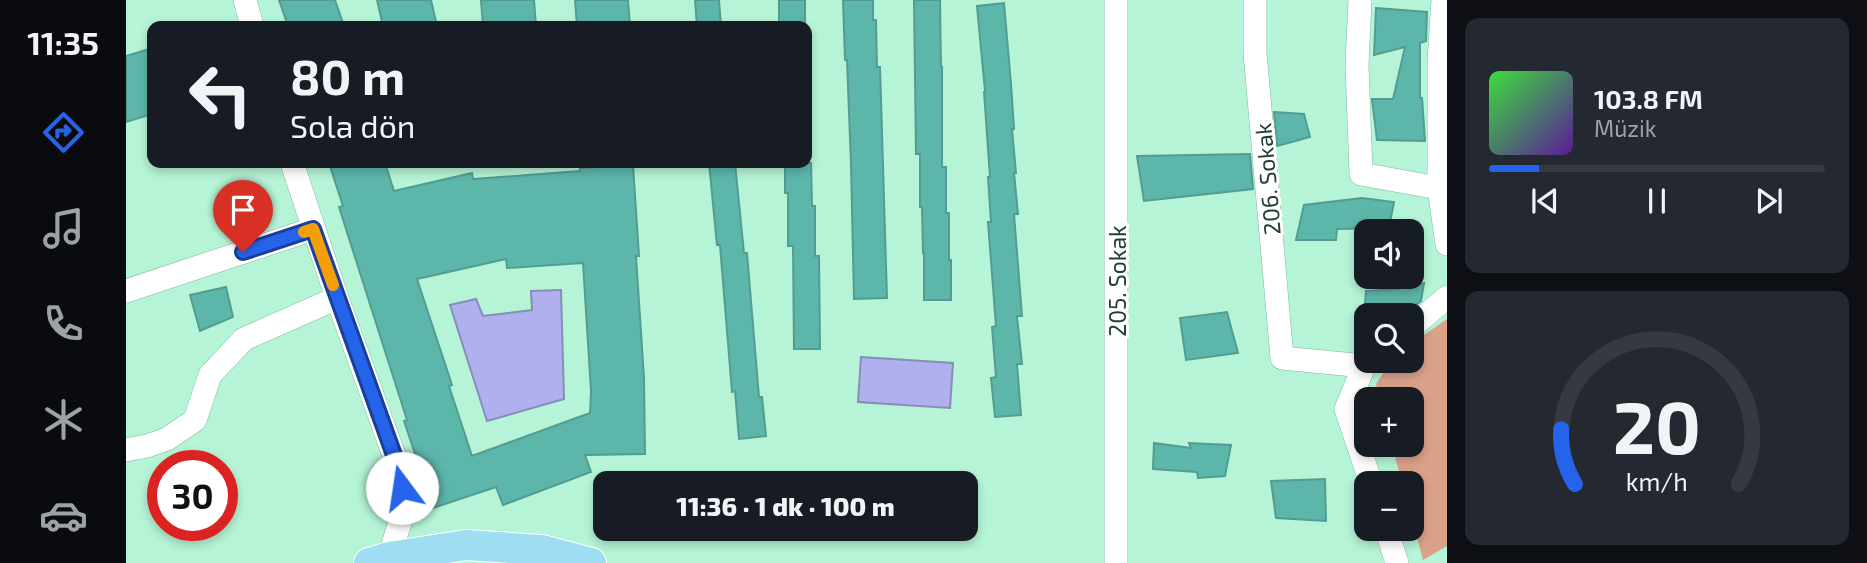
<!DOCTYPE html>
<html lang="tr">
<meta charset="utf-8">
<style>
:root{--surface:#171b24;--page:#242831;--text:#f1f3f6;--muted:#9ea1a6;--line:#363941;--accent:#2563eb}
body{margin:0;font-family:"Exo 2",sans-serif;background:var(--page);color:var(--text);height:100vh;display:flex;flex-direction:column;font-size:26px;white-space:nowrap}
*{box-sizing:border-box;margin:0}
p{font-size:23px;color:var(--muted)}
.icon{flex:none;width:38px;height:38px;fill:none;stroke:currentColor;stroke-width:2;stroke-linecap:round;stroke-linejoin:round}
.map{position:relative;flex:1;overflow:hidden}
.side{display:flex;flex-direction:column;gap:18px;padding:18px;background:#0d0f14;width:420px}
.side>*{flex:none}
.top-card{position:absolute;left:21px;top:21px;width:665px;height:147px;border-radius:14px;box-shadow:0 4px 10px #0003;background:#171b24;color:var(--text);overflow:hidden}
.buttons{position:absolute;left:1228px;top:219px;display:grid;gap:14px}
.buttons a{display:grid;place-items:center;width:70px;height:70px;border-radius:14px;background:var(--surface);box-shadow:0 4px 10px #0003;font-size:35px}
.speed{position:absolute;left:21px;top:450px;display:flex;gap:14px;font-size:35px;font-weight:700;text-align:center}
.speed>*{display:grid;place-content:center;width:91px;height:91px;border-radius:50%;background:var(--surface);box-shadow:0 4px 10px #0003;line-height:1}
.speed .limit{border:10px solid #d22;background:#fff;color:#111}
.pin{position:absolute;display:grid;place-items:center;width:60px;height:60px;color:#fff;margin:-72px -30px;border-radius:50% 50% 50% 0;rotate:-45deg;box-shadow:0 0 7px #0007}
.pin .icon{rotate:45deg}
.me{position:absolute;width:77px;margin:-38px;rotate:346deg;stroke-linejoin:round;filter:drop-shadow(0 0 5px #0008)}
.turn{display:flex;align-items:center;gap:24px;height:147px;padding:0 28px;font-size:32px}
.turn .icon{width:91px;height:91px;stroke-width:2.5}
.turn b{display:block;font-size:49px;line-height:60px}
.side .widget{flex:1;display:flex;flex-direction:column;justify-content:center;gap:10px;min-width:0;padding:0 24px;border-radius:14px;background:var(--page)}
.side .dial{align-items:center;gap:0}
.dial svg{height:182px;overflow:visible;fill:none;stroke:var(--line);stroke-width:7;stroke-linecap:round;text-anchor:middle}
.dial text{fill:var(--text);stroke:none}
.song{display:flex;align-items:center;gap:21px}
.cover{width:84px;height:84px;border-radius:10px;background:linear-gradient(135deg,hsl(120 70% 55%),hsl(270 70% 35%))}
.played{height:7px;border-radius:4px;background:linear-gradient(90deg,var(--accent) 15%,var(--line) 15%)}
.keys{display:flex;justify-content:space-around;direction:ltr}
.trip{position:absolute;left:467px;top:471px;width:385px;height:70px;border-radius:14px;background:var(--surface);box-shadow:0 4px 10px #0003;font-weight:800;line-height:70px;text-align:center}
main{display:flex;flex:1;min-height:0}
.dock{display:flex;flex-direction:column;width:126px;justify-content:space-around;align-items:center;background:#090b0e;color:var(--muted)}
.dock .icon{width:49px;height:49px}
.dock .selected{color:var(--accent)}
.dock b{font-size:32px;color:var(--text)}
.map>svg:first-child{display:block}
.green{fill:#dba28a}
.water{fill:#b0b0ee;stroke:#878eb6;stroke-width:2}
.building{fill:#5db6aa;stroke:#529c91;stroke-width:2;fill-rule:evenodd}
.lines{fill:none;stroke-linecap:round;stroke-linejoin:round}
.minor-casing{stroke:#7ebb9f;stroke-width:24}
.major-casing{stroke:#fff;stroke-width:32}
.minor{stroke:#fff;stroke-width:23}
.major{stroke:#9eddf2;stroke-width:30}
.route-casing{stroke:#184099;stroke-width:18}
.route{stroke:#2563eb;stroke-width:12}
.slow{stroke:#f59e0b;stroke-width:12}
.labels{text-anchor:middle;dominant-baseline:central;stroke-width:6;stroke-linejoin:round;paint-order:stroke}
.street-label{font-size:23px;fill:#263f33;stroke:#fff}
</style>
<main>
<nav class="dock">
<b>11:35</b>
<svg class="icon selected" aria-label="directions" viewBox="0 0 24 24"><path d="M12 3l9 9-9 9-9-9zM9 14v-3h6M13 9l2 2-2 2"/></svg>
<svg class="icon" aria-label="music" viewBox="0 0 24 24"><path d="M9 18V5l10-2v13"/><circle cx="6" cy="18" r="3"/><circle cx="16" cy="16" r="3"/></svg>
<svg class="icon" aria-label="phone" viewBox="0 0 24 24"><path d="M5 4h4l2 5-3 2q2 4 5 5l2-3 5 2v4C11 20 4 13 5 4z"/></svg>
<svg class="icon" aria-label="climate" viewBox="0 0 24 24"><path d="M12 3v18M4 7l16 10M4 17L20 7"/></svg>
<svg class="icon" aria-label="car" viewBox="0 0 24 24"><path d="M5 17H2v-5l4-1 3-4h7l3 4 3 1v5h-3M9 17h6M6 11h13"/><circle cx="7" cy="17" r="2"/><circle cx="17" cy="17" r="2"/></svg>
</nav>
<div class="map">
<svg width="1321" height="563" viewBox="0 0 1321 563">
<rect width="100%" height="100%" fill="#b5f4d6"/>
<!-- green -->
<path class="green" d="M1321,319V546L1297,560L1286,519V483H1276L1266,445L1286,444V399H1254L1250,384L1265,361L1286,360V343Z"/>
<!-- water -->
<path class="water" d="M435,290L438,399L361,421L324,305L350,299L357,316L406,310L405,291Z
M735,357L827,363L824,408L732,402Z"/>
<!-- building -->
<path class="building" d="M153,0H209L218,26H162Z
M251,0H305L311,26H257Z
M355,0H408L410,26H357Z
M449,0H502L504,26H451Z
M569,0H593L595,26H571Z
M653,0H679V26H653Z
M717,0H747V20H750L751,67H754L761,298L728,299L725,164L721,60H719Z
M788,0H814L815,67H816V167H820V213H823V260H825V300H798V253H797L796,207H794V154H790Z
M878,3L885,84L888,129H886L890,173H888L892,214H888L896,316H891L896,364H891L895,415L869,417L865,378L870,377L866,327L870,326L862,222H865L862,177H864L858,92L859,91L851,6Z
M1250,8L1301,12L1300,41L1294,43V98H1296L1299,141L1251,140L1246,99H1267L1279,47L1248,55Z
M23,49L26,61V114L0,122V56Z
M1148,112L1178,114L1184,137L1151,146Z
M1124,154L1127,189L1018,201L1011,156Z
M203,163H259L268,191L346,173L347,179L454,171V168L507,165L513,256H510L518,378L519,454L459,455L465,472L377,505L370,487L307,508L278,421L281,420L213,207L217,206ZM380,259L381,268L457,263L465,391L464,413L346,456L323,386L326,385L291,279Z
M583,163H609L618,253H621L633,397H636L640,436L613,439L609,391L606,392L594,245H591Z
M659,163H685L686,206H689V256H693L694,349H668L667,246H662V193H659Z
M1236,198L1268,202L1263,228L1211,229L1210,240H1170L1178,205Z
M1298,283L1295,301L1278,315H1238L1240,291L1272,289Z
M100,287L107,317L74,331L64,295Z
M1101,312L1112,353L1060,360L1054,318Z
M1028,443L1065,448L1063,443L1105,445L1099,476L1072,478L1071,472L1027,469Z
M1199,479L1200,521L1150,518L1145,481Z"/>
<g class="lines">
<!-- minor casing -->
<g class="minor-casing">
<path id="minor" d="M119,0L126,26
M990,0V563
M1129,0V53L1156,358L1238,366
M1234,0L1231,65L1235,174L1313,188L1321,244
M166,163L211,298L273,469L279,507L261,563
M1313,188V62L1317,0
M0,291L187,229
M1286,327L1321,297
M0,450L21,446L41,439L69,420L84,375L118,339L211,298
M1245,483L1220,409L1238,366L1245,360
M1260,528L1271,563"/>
</g>
<!-- major casing -->
<g class="major-casing">
<path id="major" d="M243,563L263,557L340,545L416,550L465,563"/>
</g>
<!-- minor -->
<use href="#minor" class="minor"/>
<!-- major -->
<use href="#major" class="major"/>
</g>
<g class="lines">
<!-- route casing -->
<g class="route-casing">
<path id="route" d="M117,252L187,229L273,469L276,488"/>
</g>
<!-- route -->
<use href="#route" class="route"/>
<!-- slow -->
<path class="slow" d="M178,232L187,229L207,285"/>
</g>
<g class="labels">
<!-- street labels -->
<g class="street-label">
<text transform="translate(1141 179) rotate(-95)">206. Sokak</text>
<text transform="translate(991 281) rotate(-90)">205. Sokak</text>
</g>
</g>
</svg>
<div class="buttons">
<a><svg class="icon" aria-label="sound" viewBox="0 0 24 24"><path d="M4 9h4l5-4v14l-5-4H4zM17 9q2 3 0 6"/></svg></a>
<a><svg class="icon" aria-label="search" viewBox="0 0 24 24"><circle cx="10" cy="10" r="6"/><path d="M15 15l6 6"/></svg></a>
<a>+</a>
<a>−</a>
</div>
<div class="speed"><div class="limit">30</div></div>
<div class="pin" style="left:117px;top:252px;background:#d93025"><svg class="icon" aria-label="arrive" viewBox="0 0 24 24"><path d="M6 21V4h12l-3 4 3 4H6"/></svg></div>
<svg class="me" style="left:276px;top:488px" viewBox="-20 -20 40 40"><circle r="19" fill="#fff"/><path d="M0-13L10 11 0 6-10 11z" fill="#2563eb"/></svg>
<div class="trip">11:36 · 1 dk · 100 m</div>
<div class="top-card">
<div class="turn"><svg class="icon" aria-label="left" viewBox="0 0 24 24"><path d="M17 20v-9H6M10 6l-5 5 5 5"/></svg><div><b>80 m</b>Sola dön</div></div>
</div>
</div>
<section class="side">
<div class="widget">
<div class="song"><i class="cover"></i><div><b>103.8 FM</b><p>Müzik</p></div></div>
<div class="played"></div>
<div class="keys"><svg class="icon" aria-label="previous" viewBox="0 0 24 24"><path d="M18 5L8 12l10 7zM5 5v14"/></svg><svg class="icon" aria-label="pause" viewBox="0 0 24 24"><path d="M8 5v14M16 5v14"/></svg><svg class="icon" aria-label="next" viewBox="0 0 24 24"><path d="M6 5l10 7-10 7zM19 5v14"/></svg></div>
</div>
<div class="widget dial"><svg viewBox="0 0 100 80">
<path d="M14 69A42 42 0 1 1 86 69"/>
<path d="M14 69A42 42 0 0 1 8 45" stroke="#2563eb"/>
<text x="50" y="56" font-size="32" font-weight="700">20</text>
<text x="50" y="72" font-size="11">km/h</text>
</svg></div>
</section>
</main>
